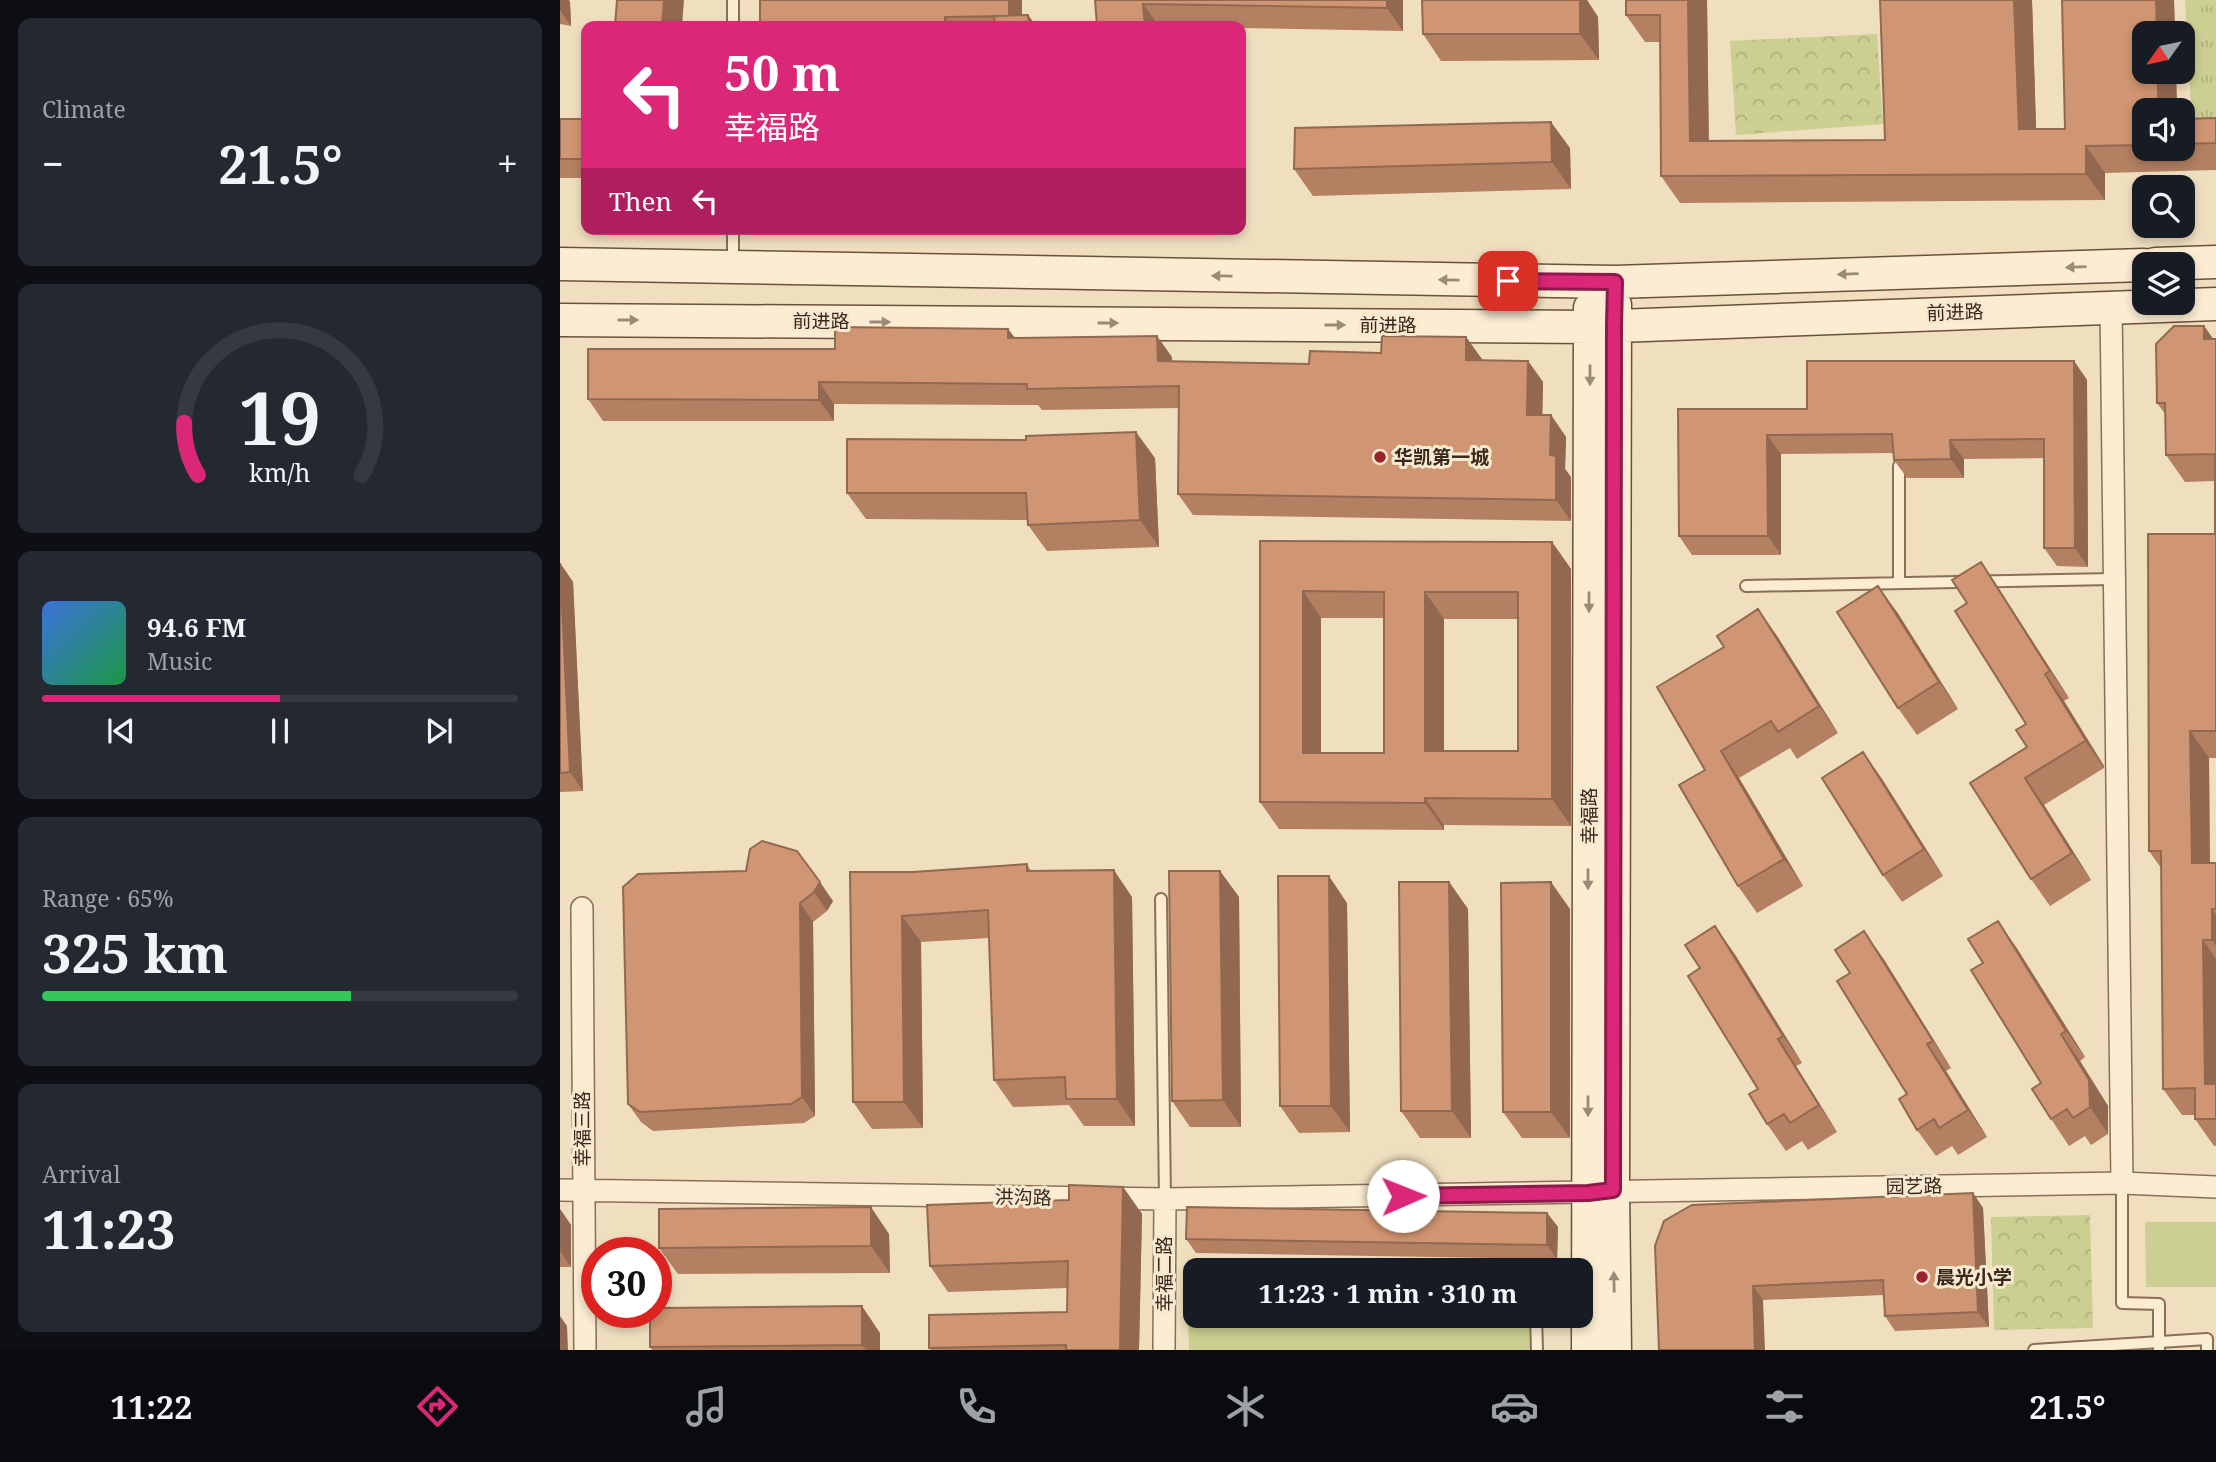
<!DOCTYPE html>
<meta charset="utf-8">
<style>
:root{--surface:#171b24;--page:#242831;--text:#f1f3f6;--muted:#9ea1a6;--line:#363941;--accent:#db2777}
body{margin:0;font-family:"Noto Serif","Noto Sans SC",serif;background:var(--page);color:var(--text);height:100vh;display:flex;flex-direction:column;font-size:26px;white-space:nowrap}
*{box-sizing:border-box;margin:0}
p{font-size:23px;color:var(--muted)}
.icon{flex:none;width:38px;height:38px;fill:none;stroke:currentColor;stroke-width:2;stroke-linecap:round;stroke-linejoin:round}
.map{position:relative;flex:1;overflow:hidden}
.side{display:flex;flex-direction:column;gap:18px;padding:18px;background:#0d0f14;width:560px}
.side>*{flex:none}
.guide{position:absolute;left:21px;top:21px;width:665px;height:214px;border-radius:14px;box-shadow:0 4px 10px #0003;background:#db2777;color:#fff;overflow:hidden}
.needle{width:46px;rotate:237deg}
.controls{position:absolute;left:1572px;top:21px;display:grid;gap:14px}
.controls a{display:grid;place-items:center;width:63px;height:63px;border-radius:14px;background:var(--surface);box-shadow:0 4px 10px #0003;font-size:35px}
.speed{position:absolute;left:21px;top:1237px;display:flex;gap:14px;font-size:35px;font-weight:700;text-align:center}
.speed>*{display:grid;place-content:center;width:91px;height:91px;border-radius:50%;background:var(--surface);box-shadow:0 4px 10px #0003;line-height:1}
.speed .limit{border:10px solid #d22;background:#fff;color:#111}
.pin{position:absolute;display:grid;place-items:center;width:60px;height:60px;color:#fff;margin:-30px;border-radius:14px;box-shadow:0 4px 10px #0006}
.me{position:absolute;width:77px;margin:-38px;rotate:89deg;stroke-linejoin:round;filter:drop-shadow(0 0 5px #0008)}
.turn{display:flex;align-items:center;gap:24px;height:147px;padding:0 28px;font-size:32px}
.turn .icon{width:91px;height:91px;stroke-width:2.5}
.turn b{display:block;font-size:49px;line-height:60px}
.then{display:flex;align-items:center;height:66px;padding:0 28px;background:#0003;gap:14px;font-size:26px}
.big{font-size:52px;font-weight:700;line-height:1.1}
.side .widget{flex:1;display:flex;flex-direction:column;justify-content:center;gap:10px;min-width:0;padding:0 24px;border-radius:14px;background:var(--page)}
.side .dial{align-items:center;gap:0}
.dial svg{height:182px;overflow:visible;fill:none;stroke:var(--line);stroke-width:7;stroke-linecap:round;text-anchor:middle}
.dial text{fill:var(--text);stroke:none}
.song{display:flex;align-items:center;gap:21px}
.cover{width:84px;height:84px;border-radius:10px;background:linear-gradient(135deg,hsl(220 70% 55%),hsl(140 70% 35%))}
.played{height:7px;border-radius:4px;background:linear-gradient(90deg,var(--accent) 50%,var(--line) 50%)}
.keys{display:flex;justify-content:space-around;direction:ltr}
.heat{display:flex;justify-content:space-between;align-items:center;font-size:38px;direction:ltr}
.charge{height:10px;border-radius:5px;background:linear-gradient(90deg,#34c759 65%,var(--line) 0)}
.trip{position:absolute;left:623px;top:1258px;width:410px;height:70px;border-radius:14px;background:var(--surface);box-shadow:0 4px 10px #0003;font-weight:700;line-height:70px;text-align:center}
.tab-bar{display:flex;height:112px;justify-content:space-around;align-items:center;background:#090b0e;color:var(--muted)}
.tab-bar .icon{width:49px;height:49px}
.tab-bar .active{color:var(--accent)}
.tab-bar b{font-size:32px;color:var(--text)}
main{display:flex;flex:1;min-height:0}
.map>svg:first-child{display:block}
.grass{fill:url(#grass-tufts)}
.forest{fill:url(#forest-crowns)}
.garden{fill:#cbcf92}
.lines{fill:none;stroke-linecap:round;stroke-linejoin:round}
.lane-casing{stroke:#896f56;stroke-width:14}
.street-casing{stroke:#896f56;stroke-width:24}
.secondary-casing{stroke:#6b503a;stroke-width:35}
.lane{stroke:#fbecd2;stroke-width:10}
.street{stroke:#fbecd2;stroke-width:21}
.secondary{stroke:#fbecd2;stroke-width:32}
.wall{fill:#b38062;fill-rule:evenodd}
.shaded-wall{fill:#926850}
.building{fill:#d09572;stroke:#926850;stroke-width:2;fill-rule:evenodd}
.oneway{fill:#9a8a77}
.route-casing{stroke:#8e194d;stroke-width:18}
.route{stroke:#db2777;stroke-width:12}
.poi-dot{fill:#9c232a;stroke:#f7e9cf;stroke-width:2.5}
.labels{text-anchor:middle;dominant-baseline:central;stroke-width:6;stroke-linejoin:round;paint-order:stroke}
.street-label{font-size:19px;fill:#38281c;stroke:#f7e9cf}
.poi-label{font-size:19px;font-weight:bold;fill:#38281c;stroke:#f7e9cf;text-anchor:start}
</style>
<main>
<section class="side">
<div class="widget"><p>Climate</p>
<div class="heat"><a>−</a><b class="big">21.5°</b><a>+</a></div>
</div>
<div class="widget dial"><svg viewBox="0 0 100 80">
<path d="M14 69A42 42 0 1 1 86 69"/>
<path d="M14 69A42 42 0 0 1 8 46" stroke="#db2777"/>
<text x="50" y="56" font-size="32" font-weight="700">19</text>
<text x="50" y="72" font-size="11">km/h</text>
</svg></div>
<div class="widget">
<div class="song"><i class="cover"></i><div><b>94.6 FM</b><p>Music</p></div></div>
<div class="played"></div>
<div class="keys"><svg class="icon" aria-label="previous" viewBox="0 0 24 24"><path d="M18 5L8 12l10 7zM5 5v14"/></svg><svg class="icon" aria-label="pause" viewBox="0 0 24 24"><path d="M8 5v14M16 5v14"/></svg><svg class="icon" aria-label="next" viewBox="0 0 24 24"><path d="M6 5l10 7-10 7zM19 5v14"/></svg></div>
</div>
<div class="widget"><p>Range · 65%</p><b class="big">325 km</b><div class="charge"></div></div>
<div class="widget"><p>Arrival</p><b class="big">11:23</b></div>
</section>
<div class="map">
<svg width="1656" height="1350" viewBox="0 0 1656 1350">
<defs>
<pattern id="grass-tufts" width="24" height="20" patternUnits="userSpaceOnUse" patternTransform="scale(1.75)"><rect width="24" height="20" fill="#cbcf92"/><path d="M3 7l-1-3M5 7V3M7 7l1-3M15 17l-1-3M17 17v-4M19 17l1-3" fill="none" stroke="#afb27d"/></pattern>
<pattern id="forest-crowns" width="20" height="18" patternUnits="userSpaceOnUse" patternTransform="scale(1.75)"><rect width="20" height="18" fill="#cbcf92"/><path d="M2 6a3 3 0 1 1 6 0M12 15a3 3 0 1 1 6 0" fill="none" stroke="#afb27d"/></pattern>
</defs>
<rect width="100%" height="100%" fill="#f0dfbf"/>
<!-- grass -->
<path class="grass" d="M1625,0H1656V133L1633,134Z"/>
<!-- forest -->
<path class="forest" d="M1317,34L1323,124L1176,135L1170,41Z
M1530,1215L1533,1328L1434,1330L1431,1217Z"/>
<!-- garden -->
<path class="garden" d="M1585,1222H1656V1287H1586Z
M689,1262L911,1266L924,1270H665Z
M635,1309V1316H964L971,1332V1350H629L628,1326Z"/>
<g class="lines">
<!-- lane casing -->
<g class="lane-casing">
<path id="lane" d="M173,26V0
M173,264V229
M1339,583V466
M1186,586L1554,579
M601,899L605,1199
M1562,1183V1303L1599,1304V1350
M976,1269V1270
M976,1316L977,1350
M1474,1350L1647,1339V1350"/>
</g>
<!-- street casing -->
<g class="street-casing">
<path id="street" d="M1551,306L1562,1183
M22,908L25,1350
M0,1190L605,1199L1562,1183L1656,1187
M604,1350L605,1199"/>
</g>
<!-- secondary casing -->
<g class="secondary-casing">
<path id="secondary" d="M0,264L1055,282L1584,265
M1595,264L1656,262
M1055,305L1053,1190L1055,1350
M0,320L1030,327L1656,304
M1028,1350L1030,308"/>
</g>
<!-- lane -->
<use href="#lane" class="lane"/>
<!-- street -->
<use href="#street" class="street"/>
<!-- secondary -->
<use href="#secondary" class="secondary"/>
</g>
<!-- wall -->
<path class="wall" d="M0,0L10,2L11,26L0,24Z
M200,0L468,15L476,26H200Z
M535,0H843V31L681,28V26H537Z
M862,0H1027L1038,17L1039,60L881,61L863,34Z
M1066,0H1147L1149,141L1325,140L1320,0H1472L1476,129H1505L1502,0H1614L1615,33H1584V72H1616L1617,110H1584V149H1622V119L1656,118V170L1545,173V200L1120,203L1101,176L1100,42H1085L1066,15Z
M0,119H26V178H0Z
M1010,148L1011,189L753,196L734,169Z
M1644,326L1653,339H1656V758H1649L1650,863H1656V1146H1654L1635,1119V1115H1622L1603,1089L1601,868L1589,851L1655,534V481L1625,482L1606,455V415L1597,403Z
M448,329L455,338L612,357V362L749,364L821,353L906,337L922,360L968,361L983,382L982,415H991L1006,437L1005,469L1011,477V521L633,515L618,494L619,408L482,410L478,405L274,404V421H43L28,399L275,349Z
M1514,361L1527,380L1528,567L1497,566L1484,548V458L1404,459V478H1347L1334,460L1333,453L1221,454V555H1132L1119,536L1118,409H1247Z
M595,458L599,547L487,551L468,525V520L306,519L287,493Z
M700,541L992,542L1011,569V826L884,825V830L719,829L700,802ZM761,618H824V753H761ZM884,619H958V751H884Z
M1421,562L1439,589L1509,698L1504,701L1544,766V768L1484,805L1531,880L1490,906L1471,879L1410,783L1467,747L1466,724L1407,603Z
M0,563L13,582L23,791L0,792Z
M1198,609L1217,636L1278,733L1237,759L1230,748L1179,778L1243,886L1197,913L1178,886L1145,770L1164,647Z
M1337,612L1398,709L1357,735L1338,708Z
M1303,752L1322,779L1383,876L1342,902L1323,875Z
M190,849L273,901L267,911L253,922L255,1116L244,1123L93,1131L81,1122L68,1104L186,871Z
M467,864L471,871L572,897L575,1126H524L509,1105L453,1107L434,1080L429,938L361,942L363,1128L312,1129L293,1102L353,872Z
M660,871L679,897L681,1127H630L612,1101Z
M889,882L908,909L911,1138H860L841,1111Z
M787,903L790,1132L739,1133L720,1106Z
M1010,909V1138H962L943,1112Z
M1456,947L1525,1057L1520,1061L1548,1106V1134L1531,1145L1525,1136L1509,1146L1491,1119Z
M1174,953L1242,1063L1236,1066L1277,1132L1248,1150L1242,1141L1226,1151L1207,1124Z
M1323,958L1391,1068L1386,1071L1427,1137L1398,1155L1392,1146L1376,1156L1357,1130Z
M563,1187L582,1214L579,1350H371L369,1348L507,1312V1288L388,1292L370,1266L509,1200Z
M1413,1193L1423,1208L1429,1327L1335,1331L1325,1316L1324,1295L1203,1300L1095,1246Z
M0,1209L11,1225V1267H0Z
M987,1213L998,1227L997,1259L636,1253L626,1239Z
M329,1234L330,1273L118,1274L99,1248Z
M320,1333V1350H92L90,1347Z"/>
<!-- shaded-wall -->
<path class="shaded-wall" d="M0,0H9L10,2L11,26L0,10Z
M104,0H124L122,26H102Z
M449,0H462V26L449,16Z
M827,0H843V31L827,8Z
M1020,0H1027L1038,17L1039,60L1020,34Z
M1128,0H1147L1149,168L1130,141Z
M1454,0H1472L1477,156L1459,129Z
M1596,0H1614L1615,33H1597Z
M583,4L599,26H585Z
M468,15L476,26H469Z
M385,17L391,26H385Z
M1598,72H1616L1617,110H1598Z
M991,122L1010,148L1011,189L992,162Z
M1526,146L1545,173V200L1526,174Z
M1644,326L1656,343L1644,339Z
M448,329L464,350L448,338Z
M597,336L612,357L613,383L598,361Z
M906,337L922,359L921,381L906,360Z
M968,361L983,382L982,436L967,415Z
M1514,361L1527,380L1528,567L1515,548Z
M259,382L274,404V421L259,400Z
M991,415L1006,437L1005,469L1011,477V521L996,500L990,455Z
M576,432L595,458L599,547L580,520Z
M1207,435L1221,454V555L1208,536Z
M1390,440L1404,459V478L1391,459Z
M992,542L1011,569V826L992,799Z
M1421,562L1439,589L1509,698L1490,671Z
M0,563L13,582L23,791L10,772Z
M1318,586L1337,612L1398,709L1379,682Z
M743,591L761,618V780L743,753Z
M865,592L884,619V777L865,751Z
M1198,609L1217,636L1278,733L1259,706Z
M1485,674L1504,701L1544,766V768L1525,741Z
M1630,731L1649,758L1650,890L1632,863Z
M1161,751L1179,778L1243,886L1224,859Z
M1303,752L1322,779L1383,876L1364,849Z
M1465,778L1484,805L1531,880L1512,853Z
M865,798L884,825V830L865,803Z
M554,870L572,897L575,1126L557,1099Z
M660,871L679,897L681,1127L663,1100Z
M769,876L787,903L790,1132L771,1106Z
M260,882L273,901L267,911L254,892Z
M889,882L908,909L911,1138L892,1111Z
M991,882L1010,909V1138L991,1112Z
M240,903L253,922L255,1116L242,1097Z
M1652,909L1656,915V946L1652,940Z
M342,916L361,942L363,1128L344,1102Z
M1438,921L1456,947L1525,1057L1506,1031Z
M1155,926L1174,953L1242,1063L1223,1036Z
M1304,931L1323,958L1391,1068L1373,1041Z
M1643,940L1656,959V1099L1645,1084Z
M1501,1034L1520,1061L1548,1106V1134L1530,1107Z
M1218,1039L1236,1066L1277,1132L1259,1105Z
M1367,1044L1386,1071L1427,1137L1408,1110Z
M563,1187L582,1214L579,1350H560Z
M1413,1193L1423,1208L1429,1327L1418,1312Z
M311,1207L329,1234L330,1273L311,1246Z
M0,1209L11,1225V1267L0,1251Z
M987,1213L998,1227L997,1259L987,1245Z
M1193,1286L1203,1300L1205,1350H1195Z
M302,1306L320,1333V1350H306L302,1345Z
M0,1316L7,1326L8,1350H0Z"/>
<!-- building -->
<path class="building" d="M57,0H104L102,26H55Z
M200,0H449V16L385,17V26H200Z
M535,0H827V8L583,4L585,26H537Z
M862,0H1020V34H863Z
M1066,0H1128L1130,141L1325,140L1320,0H1454L1459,129H1505L1502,0H1596L1597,33H1584V72H1598V110H1584V145L1526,146V174L1101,176L1100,15H1066Z
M468,15L469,26H435L434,16Z
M1656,118V143L1622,144V119Z
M0,119H26V159H0Z
M991,122L992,162L734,169L735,128Z
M1614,326H1644V339H1656V731H1630L1632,863H1656V909H1652V940H1643L1645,1084H1656V1119H1635V1088L1603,1089L1601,851H1589L1588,534H1655V454L1606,455L1605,403H1597L1596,344Z
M275,327L448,329V338L597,336L598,361L749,364L750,351L821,353L822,336L906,337V360L968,361L967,415H991L990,455L996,456V500L618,494L619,386L467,389V384L259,382V400L28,399V349H275Z
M1247,361H1514L1515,548H1484V439L1390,440L1391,459L1334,460L1332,434L1207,435L1208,536H1119L1118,409H1247Z
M576,432L580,520L468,525L466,493H287V439L466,440V436Z
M700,541L992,542V799L865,798V803L700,802ZM743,591L824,592V753H743ZM865,592H958V751H865Z
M1421,562L1490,671L1485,674L1525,739V741L1465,778L1512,853L1471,879L1410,783L1467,747L1456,730L1466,724L1395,611L1407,603L1392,580Z
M0,563L10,772L0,773Z
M1318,586L1379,682L1338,708L1277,612Z
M1198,609L1259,706L1218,732L1211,721L1161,751L1224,859L1178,886L1119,785L1145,770L1097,687L1164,647L1157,636Z
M1303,752L1364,849L1323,875L1262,778Z
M202,841L237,851L260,882L254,892L240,903L242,1097L231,1104L80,1112L68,1104L63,887L78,874L186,871L190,849Z
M467,864V871L554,870L557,1099H506L505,1077L434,1080L428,910L342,916L344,1102H293L290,872H353Z
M609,871H660L663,1100L612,1101Z
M718,876H769L771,1106H720Z
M839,882H889L892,1111H841Z
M991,882V1112H943L941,883Z
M1438,921L1506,1031L1501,1034L1529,1080L1530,1107L1513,1118L1507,1109L1491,1119L1472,1089L1481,1083L1411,970L1423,963L1408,939Z
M1155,926L1223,1036L1218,1039L1259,1105L1230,1123L1224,1114L1207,1124L1189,1094L1198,1089L1128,976L1140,968L1125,945Z
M1304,931L1373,1041L1367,1044L1408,1110L1379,1128L1374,1119L1357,1130L1339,1099L1347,1094L1277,981L1290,973L1275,950Z
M509,1185L563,1187L560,1350H506V1345L369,1348V1315L507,1312L508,1261L370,1266L367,1205L509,1200Z
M1413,1193L1418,1312L1325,1316L1323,1280L1193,1286L1195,1350H1099L1095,1246L1104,1221L1132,1205Z
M311,1207V1246L99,1248V1209Z
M627,1207L987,1213V1245L626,1239Z
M302,1306V1345L90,1347V1312H96V1308Z"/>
<!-- one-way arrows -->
<defs><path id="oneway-solid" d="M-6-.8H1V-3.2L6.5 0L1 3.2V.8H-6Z" transform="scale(1.75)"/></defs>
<g class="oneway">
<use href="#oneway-solid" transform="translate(1516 267) rotate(178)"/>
<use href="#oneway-solid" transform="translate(1288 274) rotate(178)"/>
<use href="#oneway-solid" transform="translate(662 276) rotate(-179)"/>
<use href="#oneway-solid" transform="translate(889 280) rotate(-179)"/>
<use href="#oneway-solid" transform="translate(68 320)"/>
<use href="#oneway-solid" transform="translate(320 322)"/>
<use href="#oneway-solid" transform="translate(548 323)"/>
<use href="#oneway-solid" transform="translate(775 325)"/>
<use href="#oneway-solid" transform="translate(1030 375) rotate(90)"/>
<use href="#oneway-solid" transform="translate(1029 602) rotate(90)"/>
<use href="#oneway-solid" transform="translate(1028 879) rotate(90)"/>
<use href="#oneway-solid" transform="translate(1028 1106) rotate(90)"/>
<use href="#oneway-solid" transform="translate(1054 1282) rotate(-91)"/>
</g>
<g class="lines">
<!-- route casing -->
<g class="route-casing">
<path id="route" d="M843,1196L1028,1193L1053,1190L1054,326L1055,282L948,281"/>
</g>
<!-- route -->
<use href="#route" class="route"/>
</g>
<!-- markers -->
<g class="poi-dot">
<circle cx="820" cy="457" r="7"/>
<circle cx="1362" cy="1277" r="7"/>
</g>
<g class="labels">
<!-- street labels -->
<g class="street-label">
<text transform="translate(1395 312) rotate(-2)">前进路</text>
<text x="261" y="321">前进路</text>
<text x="828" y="325">前进路</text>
<text transform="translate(1029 816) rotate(-90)">幸福路</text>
<text transform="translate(22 1129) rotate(-90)">幸福三路</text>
<text transform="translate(1354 1186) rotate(-1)">园艺路</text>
<text transform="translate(463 1197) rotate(1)">洪沟路</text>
<text transform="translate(604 1274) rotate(-90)">幸福二路</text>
</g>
<!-- poi labels -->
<g class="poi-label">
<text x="834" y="457">华凯第一城</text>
<text x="1376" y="1277">晨光小学</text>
</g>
</g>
</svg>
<div class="controls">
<a><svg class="needle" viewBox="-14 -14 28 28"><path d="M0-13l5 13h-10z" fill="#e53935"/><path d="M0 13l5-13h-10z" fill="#9ea1a6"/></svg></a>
<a><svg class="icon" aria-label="sound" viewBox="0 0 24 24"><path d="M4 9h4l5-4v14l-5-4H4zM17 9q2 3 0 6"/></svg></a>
<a><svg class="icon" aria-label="search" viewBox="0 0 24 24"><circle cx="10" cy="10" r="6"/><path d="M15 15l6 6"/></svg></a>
<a><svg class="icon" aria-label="layers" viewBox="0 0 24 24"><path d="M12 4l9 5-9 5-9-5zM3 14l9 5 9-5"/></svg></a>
</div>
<div class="speed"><div class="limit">30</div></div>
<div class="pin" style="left:948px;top:281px;background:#d93025"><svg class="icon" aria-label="arrive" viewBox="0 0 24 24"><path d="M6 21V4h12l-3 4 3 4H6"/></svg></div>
<svg class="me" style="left:843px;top:1196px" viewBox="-20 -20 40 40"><circle r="19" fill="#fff"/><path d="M0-13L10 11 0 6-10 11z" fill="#db2777"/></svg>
<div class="trip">11:23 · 1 min · 310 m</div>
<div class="guide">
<div class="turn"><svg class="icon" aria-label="left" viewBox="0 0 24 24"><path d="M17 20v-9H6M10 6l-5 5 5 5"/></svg><div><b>50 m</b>幸福路</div></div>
<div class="then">Then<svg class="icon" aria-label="left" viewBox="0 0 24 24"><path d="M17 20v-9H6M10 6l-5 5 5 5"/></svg></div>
</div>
</div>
</main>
<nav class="tab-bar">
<b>11:22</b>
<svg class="icon active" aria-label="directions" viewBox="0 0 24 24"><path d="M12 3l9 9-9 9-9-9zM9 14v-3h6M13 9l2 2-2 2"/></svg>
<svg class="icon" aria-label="music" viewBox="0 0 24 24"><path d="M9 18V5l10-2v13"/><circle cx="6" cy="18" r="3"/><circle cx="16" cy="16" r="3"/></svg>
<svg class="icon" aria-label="phone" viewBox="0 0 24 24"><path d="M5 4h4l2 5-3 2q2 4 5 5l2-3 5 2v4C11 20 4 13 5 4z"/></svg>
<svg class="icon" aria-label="climate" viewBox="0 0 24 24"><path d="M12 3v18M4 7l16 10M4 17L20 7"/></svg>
<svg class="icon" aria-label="car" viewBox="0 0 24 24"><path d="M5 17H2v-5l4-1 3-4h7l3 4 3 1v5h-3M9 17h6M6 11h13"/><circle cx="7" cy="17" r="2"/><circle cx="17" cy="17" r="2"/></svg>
<svg class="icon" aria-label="filters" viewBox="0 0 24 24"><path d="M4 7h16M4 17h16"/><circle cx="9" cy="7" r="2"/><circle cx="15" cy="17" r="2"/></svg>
<b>21.5°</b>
</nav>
